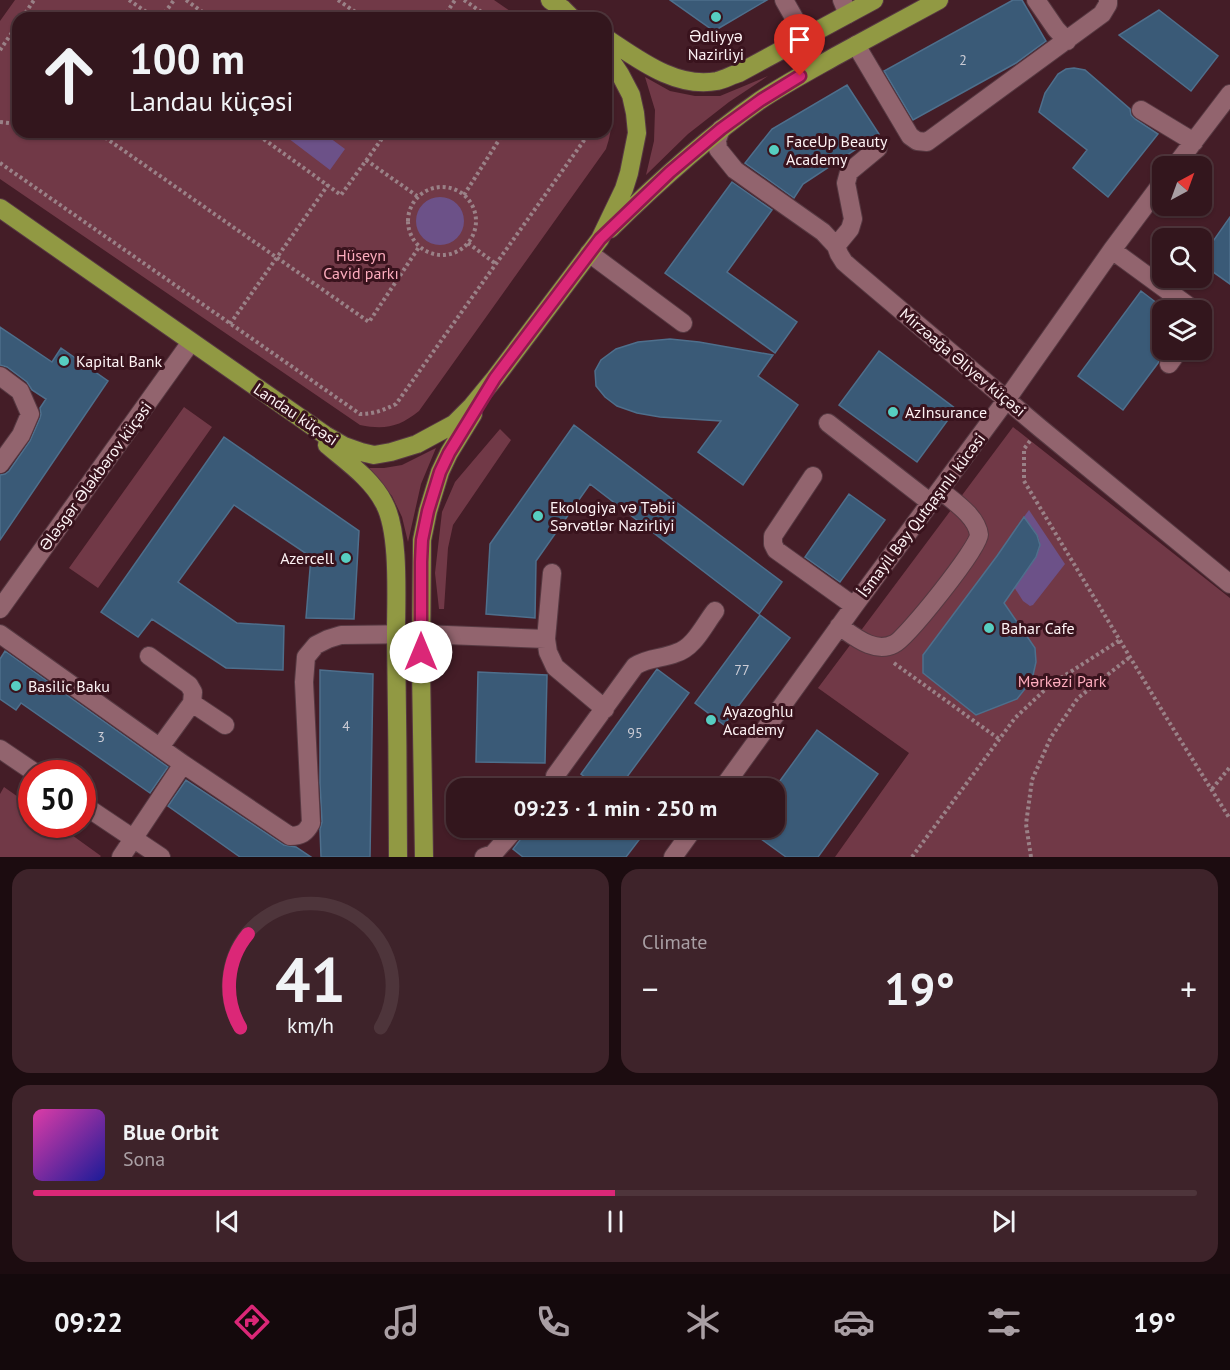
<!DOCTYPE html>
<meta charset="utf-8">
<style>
:root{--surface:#33161d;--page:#3e232a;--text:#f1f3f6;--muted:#a99fa4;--line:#4e353b;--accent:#db2777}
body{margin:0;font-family:"PT Sans",sans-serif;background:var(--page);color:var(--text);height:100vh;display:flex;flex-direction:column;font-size:22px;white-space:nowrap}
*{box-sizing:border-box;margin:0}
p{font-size:20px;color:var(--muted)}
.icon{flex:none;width:33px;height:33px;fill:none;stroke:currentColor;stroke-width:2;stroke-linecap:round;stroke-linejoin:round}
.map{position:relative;height:857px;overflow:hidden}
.sheet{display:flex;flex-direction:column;gap:12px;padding:12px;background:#1c0c10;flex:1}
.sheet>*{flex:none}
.guide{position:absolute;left:12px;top:12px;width:600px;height:126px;border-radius:18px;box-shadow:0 2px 4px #0004,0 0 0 2px var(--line);background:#33161d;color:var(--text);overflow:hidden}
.needle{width:39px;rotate:41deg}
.buttons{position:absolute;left:1152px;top:156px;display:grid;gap:12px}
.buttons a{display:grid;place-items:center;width:60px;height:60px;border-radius:12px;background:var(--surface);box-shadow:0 2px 4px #0004,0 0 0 2px var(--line);font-size:30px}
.speed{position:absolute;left:18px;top:760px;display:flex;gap:12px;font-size:30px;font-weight:700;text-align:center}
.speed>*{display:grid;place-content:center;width:78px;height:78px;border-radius:50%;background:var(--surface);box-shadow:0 2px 4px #0004,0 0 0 2px var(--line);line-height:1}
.speed .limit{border:9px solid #d22;background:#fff;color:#111}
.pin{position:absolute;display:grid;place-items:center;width:51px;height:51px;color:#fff;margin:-62px -26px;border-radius:50% 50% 50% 0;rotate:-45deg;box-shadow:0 0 6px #0007}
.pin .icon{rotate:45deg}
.me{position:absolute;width:66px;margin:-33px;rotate:0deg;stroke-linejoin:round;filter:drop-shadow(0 0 4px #0008)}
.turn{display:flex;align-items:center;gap:21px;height:126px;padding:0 18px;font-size:27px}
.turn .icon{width:78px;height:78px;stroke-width:2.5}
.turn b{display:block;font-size:42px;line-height:51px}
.big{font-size:45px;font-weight:700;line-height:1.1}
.sheet .tile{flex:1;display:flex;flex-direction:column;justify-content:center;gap:9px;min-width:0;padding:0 21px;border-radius:18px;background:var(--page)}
.sheet .dial{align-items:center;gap:0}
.dial svg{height:156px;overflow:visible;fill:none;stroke:var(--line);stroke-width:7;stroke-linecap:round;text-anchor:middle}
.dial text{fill:var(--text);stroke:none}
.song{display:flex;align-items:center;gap:18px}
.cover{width:72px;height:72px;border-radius:9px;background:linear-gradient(135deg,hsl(320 70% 55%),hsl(240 70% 35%))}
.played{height:6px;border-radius:3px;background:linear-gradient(90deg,var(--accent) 50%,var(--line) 50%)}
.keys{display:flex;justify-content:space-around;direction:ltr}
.heat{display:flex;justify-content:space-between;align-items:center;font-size:33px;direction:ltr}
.sheet .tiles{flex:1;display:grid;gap:12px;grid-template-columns:1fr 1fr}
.tile:last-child{grid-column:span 2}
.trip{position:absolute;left:446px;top:778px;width:339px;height:60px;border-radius:18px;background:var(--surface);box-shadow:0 2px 4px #0004,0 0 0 2px var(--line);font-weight:700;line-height:60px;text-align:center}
.tab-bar{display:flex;height:96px;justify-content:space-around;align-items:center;background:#14090c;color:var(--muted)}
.tab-bar .icon{width:42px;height:42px}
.tab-bar .active{color:var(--accent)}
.tab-bar b{font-size:27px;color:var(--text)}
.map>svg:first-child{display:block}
.green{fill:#713947}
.water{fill:#6c5188}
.building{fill:#3a5a77;stroke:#4e6f8c;stroke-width:1.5}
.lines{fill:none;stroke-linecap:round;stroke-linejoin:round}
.minor-casing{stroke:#573942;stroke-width:20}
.major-casing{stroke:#573942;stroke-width:20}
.path{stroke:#9a8187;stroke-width:4;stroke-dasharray:3 3;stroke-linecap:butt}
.minor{stroke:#92646e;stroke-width:18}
.major{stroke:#919943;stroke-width:18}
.route-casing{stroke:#8e194d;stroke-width:15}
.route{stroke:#db2777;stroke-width:10}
.poi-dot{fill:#57cec1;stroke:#39131d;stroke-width:2}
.labels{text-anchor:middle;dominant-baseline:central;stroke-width:6;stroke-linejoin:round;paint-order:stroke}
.number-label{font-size:14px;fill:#ccccd5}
.poi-label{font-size:16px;fill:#fdf2f4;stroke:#39131d;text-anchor:start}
.park-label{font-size:16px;fill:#fdacbd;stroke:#39131d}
.street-label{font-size:16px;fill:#fdf2f4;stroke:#39131d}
</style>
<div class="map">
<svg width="1230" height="857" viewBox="0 0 1230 857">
<rect width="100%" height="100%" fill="#441d27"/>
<!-- green -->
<path class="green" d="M15,0H494L520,18H18V132H606V90C614,111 613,128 606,149L419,411C399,427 385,430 360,425L0,179V21Z
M768,76L729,102L688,134L646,175L654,141L655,110L645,77L670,91L695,96H720Z
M184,407L212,427L98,588L69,568Z
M1013,427L1230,598V857H835L909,753L818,688Z
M500,429L511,440L453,525L448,548L444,609H439L435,573L442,512L455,482Z
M436,448L421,484L408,542L402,517L392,496L367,468H384L402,465Z
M4,787L31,806L32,825H58L101,856L100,857H0V794Z"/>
<!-- water -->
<path class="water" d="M280,132H322L345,149L330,170Z
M416 221a24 24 0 1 1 48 0a24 24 0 1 1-48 0Z
M1029,510L1065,564L1033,605L1030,606L1023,601L1014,587C1021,577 1038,558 1040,546C1041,536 1030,525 1023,518Z"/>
<!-- building -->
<path class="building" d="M670,0H767L714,31Z
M1013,0H1022L1046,41L1016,63L913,120L884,71Z
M1159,10L1218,56L1191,91L1119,35Z
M1074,68L1085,70L1130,109L1131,115L1135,119L1158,134L1108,197L1073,168L1087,150L1039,112L1045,93L1058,74L1066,69Z
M847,85L879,134L803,184L794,198L745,163L772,129Z
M732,182L772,210L727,272L797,322L775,353L665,273Z
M1230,217V284L1202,264V257Z
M1141,291L1162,307V354L1158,363L1123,410L1078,376Z
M0,327L52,362L61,348L108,381L0,540V475L5,474L9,471L30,441L40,418L41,414L40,408L46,399L32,390L27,382L7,367L0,365Z
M670,339L699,342L773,355L758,376L798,405L743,485L698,452L721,421L660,417L637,413L617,406L605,397L596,386L595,371L601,360L616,349L638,342Z
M879,351L956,409L917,462L839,405Z
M574,425L782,582L759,614L590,484L536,561L535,618L486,614L490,544Z
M224,437L359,531L354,619L306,618L311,557L234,505L178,582L237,623L284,626L283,670L226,668L152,619L138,637L101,612Z
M849,494L885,520L840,582L805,557Z
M1024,517L1037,535L1040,545L1036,557L1004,603L1035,648L1036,662L1032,680L1017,699L976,715L923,673V655L997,556Z
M760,615L790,638L724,725L695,703Z
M5,651L168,767L150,793L21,703L16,710L0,699V659Z
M657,669L689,693L618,789H601L581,774Z
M320,670L373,674L370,857H321L320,829L322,822L320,783Z
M478,672L547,675L545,763L476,762Z
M817,730L878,774L818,857H786L746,828H774V789Z
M186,780L284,845L296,847L311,857H240L168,806Z
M529,828H623L639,840L626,857H523L513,849Z"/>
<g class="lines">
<!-- minor casing -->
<g class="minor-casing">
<path id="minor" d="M784,0L805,37
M842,0L848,14
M1036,0L1056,29L1067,41
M856,45L910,136L917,141L927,142L1102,14L1108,4V0
M1141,110L1194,142
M721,129L717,140L718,149L735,170L823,232L836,246L839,254L844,262L852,269L1040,428L1230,584
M1175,166L1230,94
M836,246L850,229L853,219L846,183L849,172L878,148
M1112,250L1194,310
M589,253L683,323
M1169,364L1179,350
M0,376L20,391L30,414L21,435L0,464
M828,423L931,503
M813,476L773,536V544L776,550L854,606
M0,609L191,342
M839,626C854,636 874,654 894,644C906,639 980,546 979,535C977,516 953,501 940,490
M0,634L183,764L290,836C301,836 306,833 311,823L304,682L306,657L316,645L328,639L341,635L421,634L546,639L548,652L555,667L605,709
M546,639L552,573
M149,656L189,685L193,692L192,703L160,747
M192,703L225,725
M0,749L37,774
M555,776L635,666C649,657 662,659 676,653C694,648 704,625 715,611
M722,789L854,606L1007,399L1112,250L1162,183
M82,804L161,857
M121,857L183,764
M484,857L493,854L516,828
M673,857L694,828"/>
</g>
<!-- major casing -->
<g class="major-casing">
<path id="major" d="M550,0L563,9L572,18
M606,38C638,59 676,89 717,81C725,79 732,75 739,73L874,0
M0,208L325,435L344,446L361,452L374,455L391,452L417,444L454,424L472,406L495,378L600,239L624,189L629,173L637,133L635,113L631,95L620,74L606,53
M610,229C657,183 705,139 759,101C783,85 809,71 834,57C869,38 904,19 939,0
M327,445C347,462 372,479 384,503C400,532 396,599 396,634C397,708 398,783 398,857
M424,857L421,669L422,540L428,511L440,472L449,453L473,414"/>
</g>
<!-- path -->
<path class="path" d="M129,0L155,18
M186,0L211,18
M338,0L364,18
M464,0L490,18
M22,18L34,0
M161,18L174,0
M443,18L455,0
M0,50L18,24
M0,122L18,124
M84,132L101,133
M254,132L341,195L381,140L370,132
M100,134L369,322L419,247
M366,160L417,196
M0,163L360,414C374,414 384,410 396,404L590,132
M408 221a34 34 0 1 1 68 0a34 34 0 1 1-68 0Z
M464,195L504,132
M468,243L496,264
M230,324L328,185
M1030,441L1024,449V481L1169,722L1230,819
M894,663L999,739
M1212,789L1230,767
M912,857L1015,718L1050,685L1120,640
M1031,857L1026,824L1032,780L1051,737L1078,698L1130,657"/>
<!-- minor -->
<use href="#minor" class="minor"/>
<!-- major -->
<use href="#major" class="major"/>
</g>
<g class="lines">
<!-- route casing -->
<g class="route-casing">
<path id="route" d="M421,652V562L422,540L428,511L440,472L449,453L495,378L600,239L670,172L721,129L761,100L800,76"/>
</g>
<!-- route -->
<use href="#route" class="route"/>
</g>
<!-- markers -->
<g class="poi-dot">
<circle cx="716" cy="17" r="6"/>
<circle cx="774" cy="150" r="6"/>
<circle cx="64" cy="361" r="6"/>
<circle cx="893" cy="412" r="6"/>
<circle cx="538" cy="516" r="6"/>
<circle cx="346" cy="558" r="6"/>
<circle cx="989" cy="628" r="6"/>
<circle cx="16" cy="686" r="6"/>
<circle cx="711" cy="720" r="6"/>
</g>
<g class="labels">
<!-- number labels -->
<g class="number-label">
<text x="963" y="60">2</text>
<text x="742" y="670">77</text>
<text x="346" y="726">4</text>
<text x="635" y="733">95</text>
<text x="101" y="737">3</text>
</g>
<!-- poi labels -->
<g class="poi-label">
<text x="716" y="36" text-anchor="middle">Ədliyyə<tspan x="716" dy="18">Nazirliyi</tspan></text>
<text x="786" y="141">FaceUp Beauty<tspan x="786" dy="18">Academy</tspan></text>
<text x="76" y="361">Kapital Bank</text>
<text x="905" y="412">AzInsurance</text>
<text x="550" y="507">Ekologiya və Təbii<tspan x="550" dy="18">Sərvətlər Nazirliyi</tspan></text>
<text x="334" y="558" text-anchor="end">Azercell</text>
<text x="1001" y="628">Bahar Cafe</text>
<text x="28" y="686">Basilic Baku</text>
<text x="723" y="711">Ayazoghlu<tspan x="723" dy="18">Academy</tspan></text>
</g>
<!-- park labels -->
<g class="park-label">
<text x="361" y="255">Hüseyn<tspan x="361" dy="18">Cavid parkı</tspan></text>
<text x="1062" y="681">Mərkəzi Park</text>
</g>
<!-- street labels -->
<g class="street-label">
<text transform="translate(963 362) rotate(40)">Mirzəağa Əliyev küçəsi</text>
<text transform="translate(296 414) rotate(34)">Landau küçəsi</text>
<text transform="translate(95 476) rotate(-54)">Ələsgər Ələkbərov küçəsi</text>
<text transform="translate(921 515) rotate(-53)">İsmayil Bəy Qutqaşınlı kücəsi</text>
</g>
</g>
</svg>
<div class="buttons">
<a><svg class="needle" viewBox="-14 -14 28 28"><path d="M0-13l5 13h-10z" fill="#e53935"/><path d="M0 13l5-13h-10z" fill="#a99fa4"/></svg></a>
<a><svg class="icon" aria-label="search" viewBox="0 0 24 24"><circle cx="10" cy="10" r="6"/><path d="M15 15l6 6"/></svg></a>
<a><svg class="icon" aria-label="layers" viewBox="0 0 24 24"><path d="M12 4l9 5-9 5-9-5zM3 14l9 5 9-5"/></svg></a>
</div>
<div class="speed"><div class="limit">50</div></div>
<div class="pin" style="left:800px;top:76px;background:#d93025"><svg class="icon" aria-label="arrive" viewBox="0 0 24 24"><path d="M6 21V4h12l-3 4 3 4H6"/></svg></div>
<svg class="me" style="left:421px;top:652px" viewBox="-20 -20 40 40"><circle r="19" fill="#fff"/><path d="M0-13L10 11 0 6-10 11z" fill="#db2777"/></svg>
<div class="trip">09:23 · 1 min · 250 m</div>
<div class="guide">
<div class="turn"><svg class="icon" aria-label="ahead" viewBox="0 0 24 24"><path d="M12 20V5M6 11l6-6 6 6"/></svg><div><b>100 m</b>Landau küçəsi</div></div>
</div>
</div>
<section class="sheet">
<div class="tiles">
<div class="tile dial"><svg viewBox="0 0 100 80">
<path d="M14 69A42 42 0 1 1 86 69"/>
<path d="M14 69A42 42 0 0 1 18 21" stroke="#db2777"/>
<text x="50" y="56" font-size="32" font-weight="700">41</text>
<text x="50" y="72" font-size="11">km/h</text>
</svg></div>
<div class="tile"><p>Climate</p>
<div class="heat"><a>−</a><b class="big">19°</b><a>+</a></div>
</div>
<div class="tile">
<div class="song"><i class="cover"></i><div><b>Blue Orbit</b><p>Sona</p></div></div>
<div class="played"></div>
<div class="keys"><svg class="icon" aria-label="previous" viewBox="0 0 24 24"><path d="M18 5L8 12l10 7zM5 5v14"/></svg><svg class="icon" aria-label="pause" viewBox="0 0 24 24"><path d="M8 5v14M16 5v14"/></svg><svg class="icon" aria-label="next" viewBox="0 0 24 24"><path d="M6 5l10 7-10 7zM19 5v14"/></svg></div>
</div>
</div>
</section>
<nav class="tab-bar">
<b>09:22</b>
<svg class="icon active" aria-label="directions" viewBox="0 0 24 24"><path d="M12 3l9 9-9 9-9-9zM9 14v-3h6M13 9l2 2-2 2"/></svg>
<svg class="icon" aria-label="music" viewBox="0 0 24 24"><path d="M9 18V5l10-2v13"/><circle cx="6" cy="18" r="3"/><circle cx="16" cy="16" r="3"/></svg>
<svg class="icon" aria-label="phone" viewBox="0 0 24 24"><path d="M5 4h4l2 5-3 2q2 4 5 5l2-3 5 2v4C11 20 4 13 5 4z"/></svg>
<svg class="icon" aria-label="climate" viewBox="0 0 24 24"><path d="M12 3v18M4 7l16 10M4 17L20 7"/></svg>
<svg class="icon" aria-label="car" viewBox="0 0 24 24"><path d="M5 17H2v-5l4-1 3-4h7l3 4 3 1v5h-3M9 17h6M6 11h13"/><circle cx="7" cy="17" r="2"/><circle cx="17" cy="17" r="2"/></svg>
<svg class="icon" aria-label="filters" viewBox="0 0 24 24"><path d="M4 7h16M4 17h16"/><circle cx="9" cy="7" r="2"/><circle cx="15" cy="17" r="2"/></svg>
<b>19°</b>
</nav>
